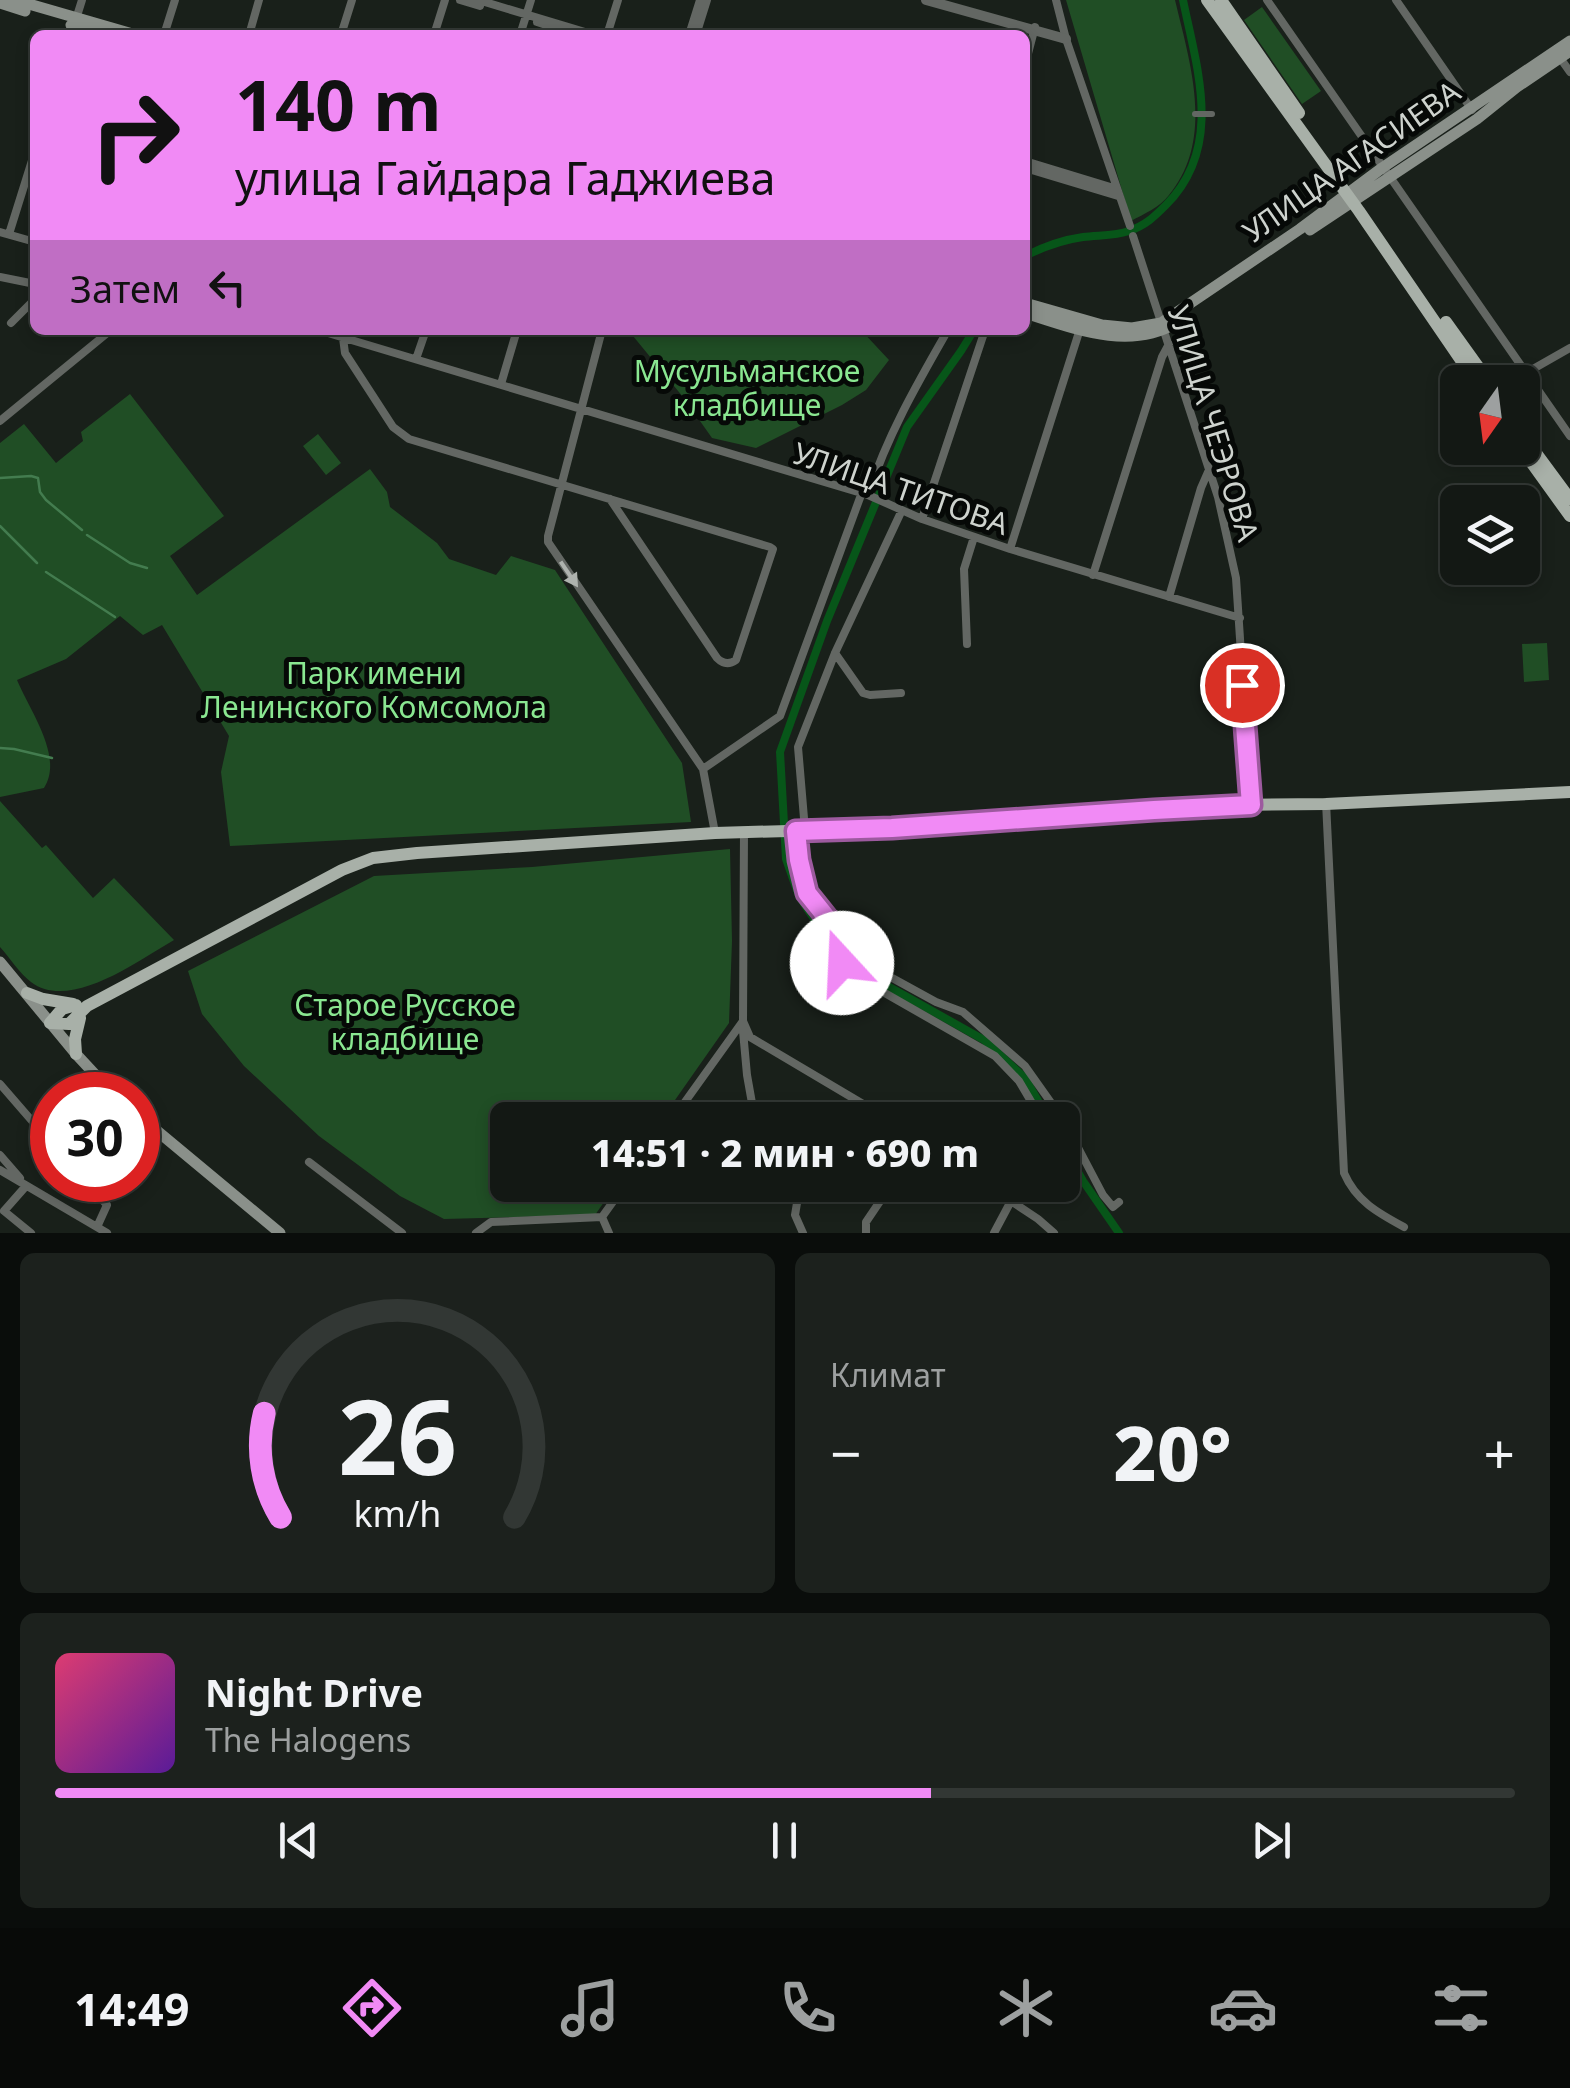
<!DOCTYPE html>
<html lang="ru">
<meta charset="utf-8">
<style>
:root{--surface:#131814;--page:#1c211d;--text:#f1f3f6;--muted:#9da0a0;--line:#323734;--accent:#f18af5}
body{margin:0;font-family:"Noto Sans",sans-serif;background:var(--page);color:var(--text);height:100vh;display:flex;flex-direction:column;font-size:38px;white-space:nowrap}
*{box-sizing:border-box;margin:0}
p{font-size:32px;color:var(--muted)}
.icon{flex:none;width:55px;height:55px;fill:none;stroke:currentColor;stroke-width:2;stroke-linecap:round;stroke-linejoin:round}
.map{position:relative;height:1233px;overflow:hidden}
.drawer{display:flex;flex-direction:column;gap:20px;padding:20px;background:#0a0d0b;flex:1}
.drawer>*{flex:none}
.top-card{position:absolute;left:30px;top:30px;width:1000px;height:305px;border-radius:15px;box-shadow:0 5px 15px #0003,0 0 0 2px var(--line);background:#f18af5;color:#111;overflow:hidden}
.needle{width:65px;rotate:194deg}
.tools{position:absolute;left:1440px;top:365px;display:grid;gap:20px}
.tools a{display:grid;place-items:center;width:100px;height:100px;border-radius:15px;background:var(--surface);box-shadow:0 5px 15px #0003,0 0 0 2px var(--line);font-size:50px}
.speed{position:absolute;left:30px;top:1072px;display:flex;gap:20px;font-size:50px;font-weight:700;text-align:center}
.speed>*{display:grid;place-content:center;width:130px;height:130px;border-radius:50%;background:var(--surface);box-shadow:0 5px 15px #0003,0 0 0 2px var(--line);line-height:1}
.speed .limit{border:15px solid #d22;background:#fff;color:#111}
.pin{position:absolute;display:grid;place-items:center;width:85px;height:85px;color:#fff;margin:-42px;border:5px solid #fff;border-radius:50%;box-shadow:0 2px 10px #0007}
.me{position:absolute;width:110px;margin:-55px;rotate:340deg;stroke-linejoin:round;filter:drop-shadow(0 0 8px #0008)}
.turn{display:flex;align-items:center;gap:35px;height:210px;padding:0 40px;font-size:45px}
.turn .icon{width:130px;height:130px;stroke-width:2.5}
.turn b{display:block;font-size:70px;line-height:85px}
.then{display:flex;align-items:center;height:95px;padding:0 40px;background:#0003;gap:20px;font-size:38px}
.big{font-size:75px;font-weight:800;line-height:1.1}
.drawer .tile{flex:1;display:flex;flex-direction:column;justify-content:center;gap:15px;min-width:0;padding:0 35px;border-radius:15px;background:var(--page)}
.drawer .dial{align-items:center;gap:0}
.dial svg{height:260px;overflow:visible;fill:none;stroke:var(--line);stroke-width:7;stroke-linecap:round;text-anchor:middle}
.dial text{fill:var(--text);stroke:none}
.song{display:flex;align-items:center;gap:30px}
.cover{width:120px;height:120px;border-radius:15px;background:linear-gradient(135deg,hsl(340 70% 55%),hsl(270 70% 35%))}
.played{height:10px;border-radius:5px;background:linear-gradient(90deg,var(--accent) 60%,var(--line) 60%)}
.keys{display:flex;justify-content:space-around;direction:ltr}
.heat{display:flex;justify-content:space-between;align-items:center;font-size:55px;direction:ltr}
.drawer .tiles{flex:1;display:grid;gap:20px;grid-template-columns:1fr 1fr}
.tile:last-child{grid-column:span 2}
.trip{position:absolute;left:490px;top:1102px;width:590px;height:100px;border-radius:15px;background:var(--surface);box-shadow:0 5px 15px #0003,0 0 0 2px var(--line);font-weight:800;line-height:100px;text-align:center}
.menu{display:flex;height:160px;justify-content:space-around;align-items:center;background:#080a08;color:var(--muted)}
.menu .icon{width:70px;height:70px}
.menu .active{color:var(--accent)}
.menu b{font-size:45px;color:var(--text)}
.map>svg:first-child{display:block}
.green{fill:#204e25}
.lines{fill:none;stroke-linecap:round;stroke-linejoin:round}
.stream{stroke:#437c4f;stroke-width:2.5}
.canal{stroke:#075619;stroke-width:8}
.pedestrian{stroke:#636763;stroke-width:6}
.minor{stroke:#636763;stroke-width:8}
.tertiary{stroke:#636763;stroke-width:10}
.secondary{stroke:#8a908a;stroke-width:11}
.primary{stroke:#a8b0a8;stroke-width:12}
.oneway{fill:#aeb3ae}
.route-casing{stroke:#9d5a9f;stroke-width:25}
.route{stroke:#f18af5;stroke-width:18}
.labels{text-anchor:middle;dominant-baseline:central;stroke-width:10;stroke-linejoin:round;paint-order:stroke}
.street-label{font-size:30px;fill:#ced3ce;stroke:#060907}
.park-label{font-size:30px;fill:#8ae791;stroke:#060907}
</style>
<div class="map">
<svg width="1570" height="1233" viewBox="0 0 1570 1233">
<rect width="100%" height="100%" fill="#19201a"/>
<!-- green -->
<path class="green" d="M1066,0H1175C1190,63 1215,139 1169,195C1160,207 1144,214 1131,221Z
M1262,7L1321,91L1302,104L1244,20Z
M638,330H861L889,360L866,390L842,405L756,448L712,438L683,397L633,336Z
M130,394L224,516L170,556L197,595L370,469L387,492L390,507L437,543L449,559L496,575L511,556L555,570L682,763L691,822L230,846L221,772L229,736L162,625L143,635L120,616L66,659L17,680C30,711 64,757 44,788L0,797V443L24,424L56,463L83,441L81,432Z
M318,434L341,463L326,475L303,446Z
M1547,643L1549,680L1524,682L1522,644Z
M0,801L42,848L46,845L93,898L114,878L174,940C139,960 70,1012 31,982C19,973 10,958 0,947Z
M730,849L732,941L729,1023L661,1120H508V1185H616L595,1215L444,1219L400,1196L319,1136L244,1066L202,1014L188,971L374,876L532,867Z"/>
<g class="lines">
<!-- stream -->
<path class="stream" d="M0,478L31,476L38,478L40,492L46,500L82,530
M0,526L37,563
M87,535L130,563L147,568
M46,572L115,617
M0,748L14,749L52,758"/>
<!-- canal -->
<path class="canal" d="M1025,256C1045,246 1061,240 1083,237C1098,235 1115,236 1129,231C1146,225 1154,217 1166,205C1224,147 1197,69 1183,0
M974,330L961,351L907,427L827,621L780,752L786,859L799,896L820,928L868,975L984,1040L1025,1078L1049,1120
M1062,1144L1083,1181L1119,1233"/>
<!-- pedestrian -->
<path class="pedestrian" d="M1195,114H1212"/>
<!-- minor -->
<path class="minor" d="M460,0L480,6
M478,0L595,35
M1056,0L1066,39L1130,226
M1267,0L1570,436
M1396,0L1472,110
M537,22L576,35
M71,35L82,0
M164,35L175,0
M249,35L259,0
M341,35L352,0
M434,35L445,0
M520,35L531,0
M607,35L618,0
M689,35L700,0
M696,35L707,0
M1558,55L1570,72
M1025,65L1035,27
M1025,161L1117,189
M1025,168L1118,196
M0,232L35,242
M9,234L35,151
M1133,236L1218,497L1236,578L1251,805
M0,277L35,284
M11,323L35,299
M318,330L868,495L922,519L1010,549L1240,618
M346,330L343,338L345,353L393,427L409,439L770,547L773,549L736,660C729,665 723,664 717,658L610,499
M602,330L548,536V542L703,769L715,833
M416,359L426,330
M1526,373L1570,348
M501,384L517,330
M0,421L111,330
M868,495C887,436 917,384 948,330
M922,519L985,330
M1010,549L1080,329
M1093,575L1162,357L1169,344
M1169,597L1201,488L1208,472
M967,644L964,569L974,537
M835,653L863,693L870,695L901,693
M703,769L780,716L861,495
M1326,802L1344,1173C1356,1201 1378,1213 1404,1227
M805,830L798,747L835,653L902,510
M744,831L743,1021L750,1037L890,1120
M796,831L799,860L807,893L828,922L848,945L885,974L936,1002L963,1012L1025,1066L1064,1121L1103,1195L1113,1207L1119,1202
M843,939L842,963L862,980L995,1056L1019,1081L1042,1120
M743,1031L747,1075L755,1120
M0,1084L52,1144
M672,1120L743,1021
M0,1155L20,1178
M309,1162L402,1233
M0,1170L107,1233
M85,1180L107,1205L97,1227
M800,1185L795,1215L803,1233
M987,1185L1038,1219L1054,1233
M26,1186L4,1211L31,1233
M602,1217L625,1185
M602,1217L609,1233
M476,1233L491,1222L602,1217
M866,1233V1222L891,1185
M994,1233L1011,1201"/>
<!-- tertiary -->
<path class="tertiary" d="M926,0L1066,39"/>
<!-- secondary -->
<path class="secondary" d="M15,0L136,35
M0,3L25,11
M71,25L106,35
M1310,230L1477,119L1517,87L1570,51
M1025,303L1102,325L1132,328L1161,323L1300,229L1382,168L1570,41
M1025,313C1073,328 1129,351 1176,323
M0,962L76,1054L114,1095
M138,1115L280,1233"/>
<!-- primary -->
<path class="primary" d="M1207,0L1359,211L1476,382
M1221,0L1299,113
M1446,322L1489,382
M1522,434L1570,499
M1521,448L1570,516
M27,993L43,999L73,1004
M76,1005L62,1009L50,1023L69,1024L87,1006L342,870L373,858L417,853L715,833L892,828L1234,805L1326,804L1570,792
M76,1054L75,1039L80,1018"/>
</g>
<!-- one-way arrows -->
<defs><path id="oneway-solid" d="M-6-.8H1V-3.2L6.5 0L1 3.2V.8H-6Z" transform="scale(2.5)"/></defs>
<use class="oneway" href="#oneway-solid" transform="translate(569 574) rotate(56)"/>
<g class="lines">
<!-- route casing -->
<g class="route-casing">
<path id="route" d="M842,963L843,938L807,893L799,860L796,831L892,828L1154,810L1251,805L1242,685"/>
</g>
<!-- route -->
<use href="#route" class="route"/>
</g>
<g class="labels">
<!-- street labels -->
<g class="street-label">
<text transform="translate(1351 161) rotate(-35)">УЛИЦА АГАСИЕВА</text>
<text transform="translate(1214 423) rotate(73)">УЛИЦА ЧЕЭРОВА</text>
<text transform="translate(901 488) rotate(19)">УЛИЦА ТИТОВА</text>
</g>
<!-- park labels -->
<g class="park-label">
<text x="747" y="370">Мусульманское<tspan x="747" dy="34">кладбище</tspan></text>
<text x="374" y="672">Парк имени<tspan x="374" dy="34">Ленинского Комсомола</tspan></text>
<text x="405" y="1004">Старое Русское<tspan x="405" dy="34">кладбище</tspan></text>
</g>
</g>
</svg>
<div class="tools">
<a><svg class="needle" viewBox="-14 -14 28 28"><path d="M0-13l5 13h-10z" fill="#e53935"/><path d="M0 13l5-13h-10z" fill="#9da0a0"/></svg></a>
<a><svg class="icon" aria-label="layers" viewBox="0 0 24 24"><path d="M12 4l9 5-9 5-9-5zM3 14l9 5 9-5"/></svg></a>
</div>
<div class="speed"><div class="limit">30</div></div>
<div class="pin" style="left:1242px;top:685px;background:#d93025"><svg class="icon" aria-label="arrive" viewBox="0 0 24 24"><path d="M6 21V4h12l-3 4 3 4H6"/></svg></div>
<svg class="me" style="left:842px;top:963px" viewBox="-20 -20 40 40"><circle r="19" fill="#fff"/><path d="M0-13L10 11 0 6-10 11z" fill="#f18af5"/></svg>
<div class="trip">14:51 · 2 мин · 690 m</div>
<div class="top-card">
<div class="turn"><svg class="icon" aria-label="right" viewBox="0 0 24 24"><path d="M7 20v-9h11M14 6l5 5-5 5"/></svg><div><b>140 m</b>улица Гайдара Гаджиева</div></div>
<div class="then">Затем<svg class="icon" aria-label="left" viewBox="0 0 24 24"><path d="M17 20v-9H6M10 6l-5 5 5 5"/></svg></div>
</div>
</div>
<section class="drawer">
<div class="tiles">
<div class="tile dial"><svg viewBox="0 0 100 80">
<path d="M14 69A42 42 0 1 1 86 69"/>
<path d="M14 69A42 42 0 0 1 9 37" stroke="#f18af5"/>
<text x="50" y="56" font-size="32" font-weight="700">26</text>
<text x="50" y="72" font-size="11">km/h</text>
</svg></div>
<div class="tile"><p>Климат</p>
<div class="heat"><a>−</a><b class="big">20°</b><a>+</a></div>
</div>
<div class="tile">
<div class="song"><i class="cover"></i><div><b>Night Drive</b><p>The Halogens</p></div></div>
<div class="played"></div>
<div class="keys"><svg class="icon" aria-label="previous" viewBox="0 0 24 24"><path d="M18 5L8 12l10 7zM5 5v14"/></svg><svg class="icon" aria-label="pause" viewBox="0 0 24 24"><path d="M8 5v14M16 5v14"/></svg><svg class="icon" aria-label="next" viewBox="0 0 24 24"><path d="M6 5l10 7-10 7zM19 5v14"/></svg></div>
</div>
</div>
</section>
<nav class="menu">
<b>14:49</b>
<svg class="icon active" aria-label="directions" viewBox="0 0 24 24"><path d="M12 3l9 9-9 9-9-9zM9 14v-3h6M13 9l2 2-2 2"/></svg>
<svg class="icon" aria-label="music" viewBox="0 0 24 24"><path d="M9 18V5l10-2v13"/><circle cx="6" cy="18" r="3"/><circle cx="16" cy="16" r="3"/></svg>
<svg class="icon" aria-label="phone" viewBox="0 0 24 24"><path d="M5 4h4l2 5-3 2q2 4 5 5l2-3 5 2v4C11 20 4 13 5 4z"/></svg>
<svg class="icon" aria-label="climate" viewBox="0 0 24 24"><path d="M12 3v18M4 7l16 10M4 17L20 7"/></svg>
<svg class="icon" aria-label="car" viewBox="0 0 24 24"><path d="M5 17H2v-5l4-1 3-4h7l3 4 3 1v5h-3M9 17h6M6 11h13"/><circle cx="7" cy="17" r="2"/><circle cx="17" cy="17" r="2"/></svg>
<svg class="icon" aria-label="filters" viewBox="0 0 24 24"><path d="M4 7h16M4 17h16"/><circle cx="9" cy="7" r="2"/><circle cx="15" cy="17" r="2"/></svg>
</nav>
